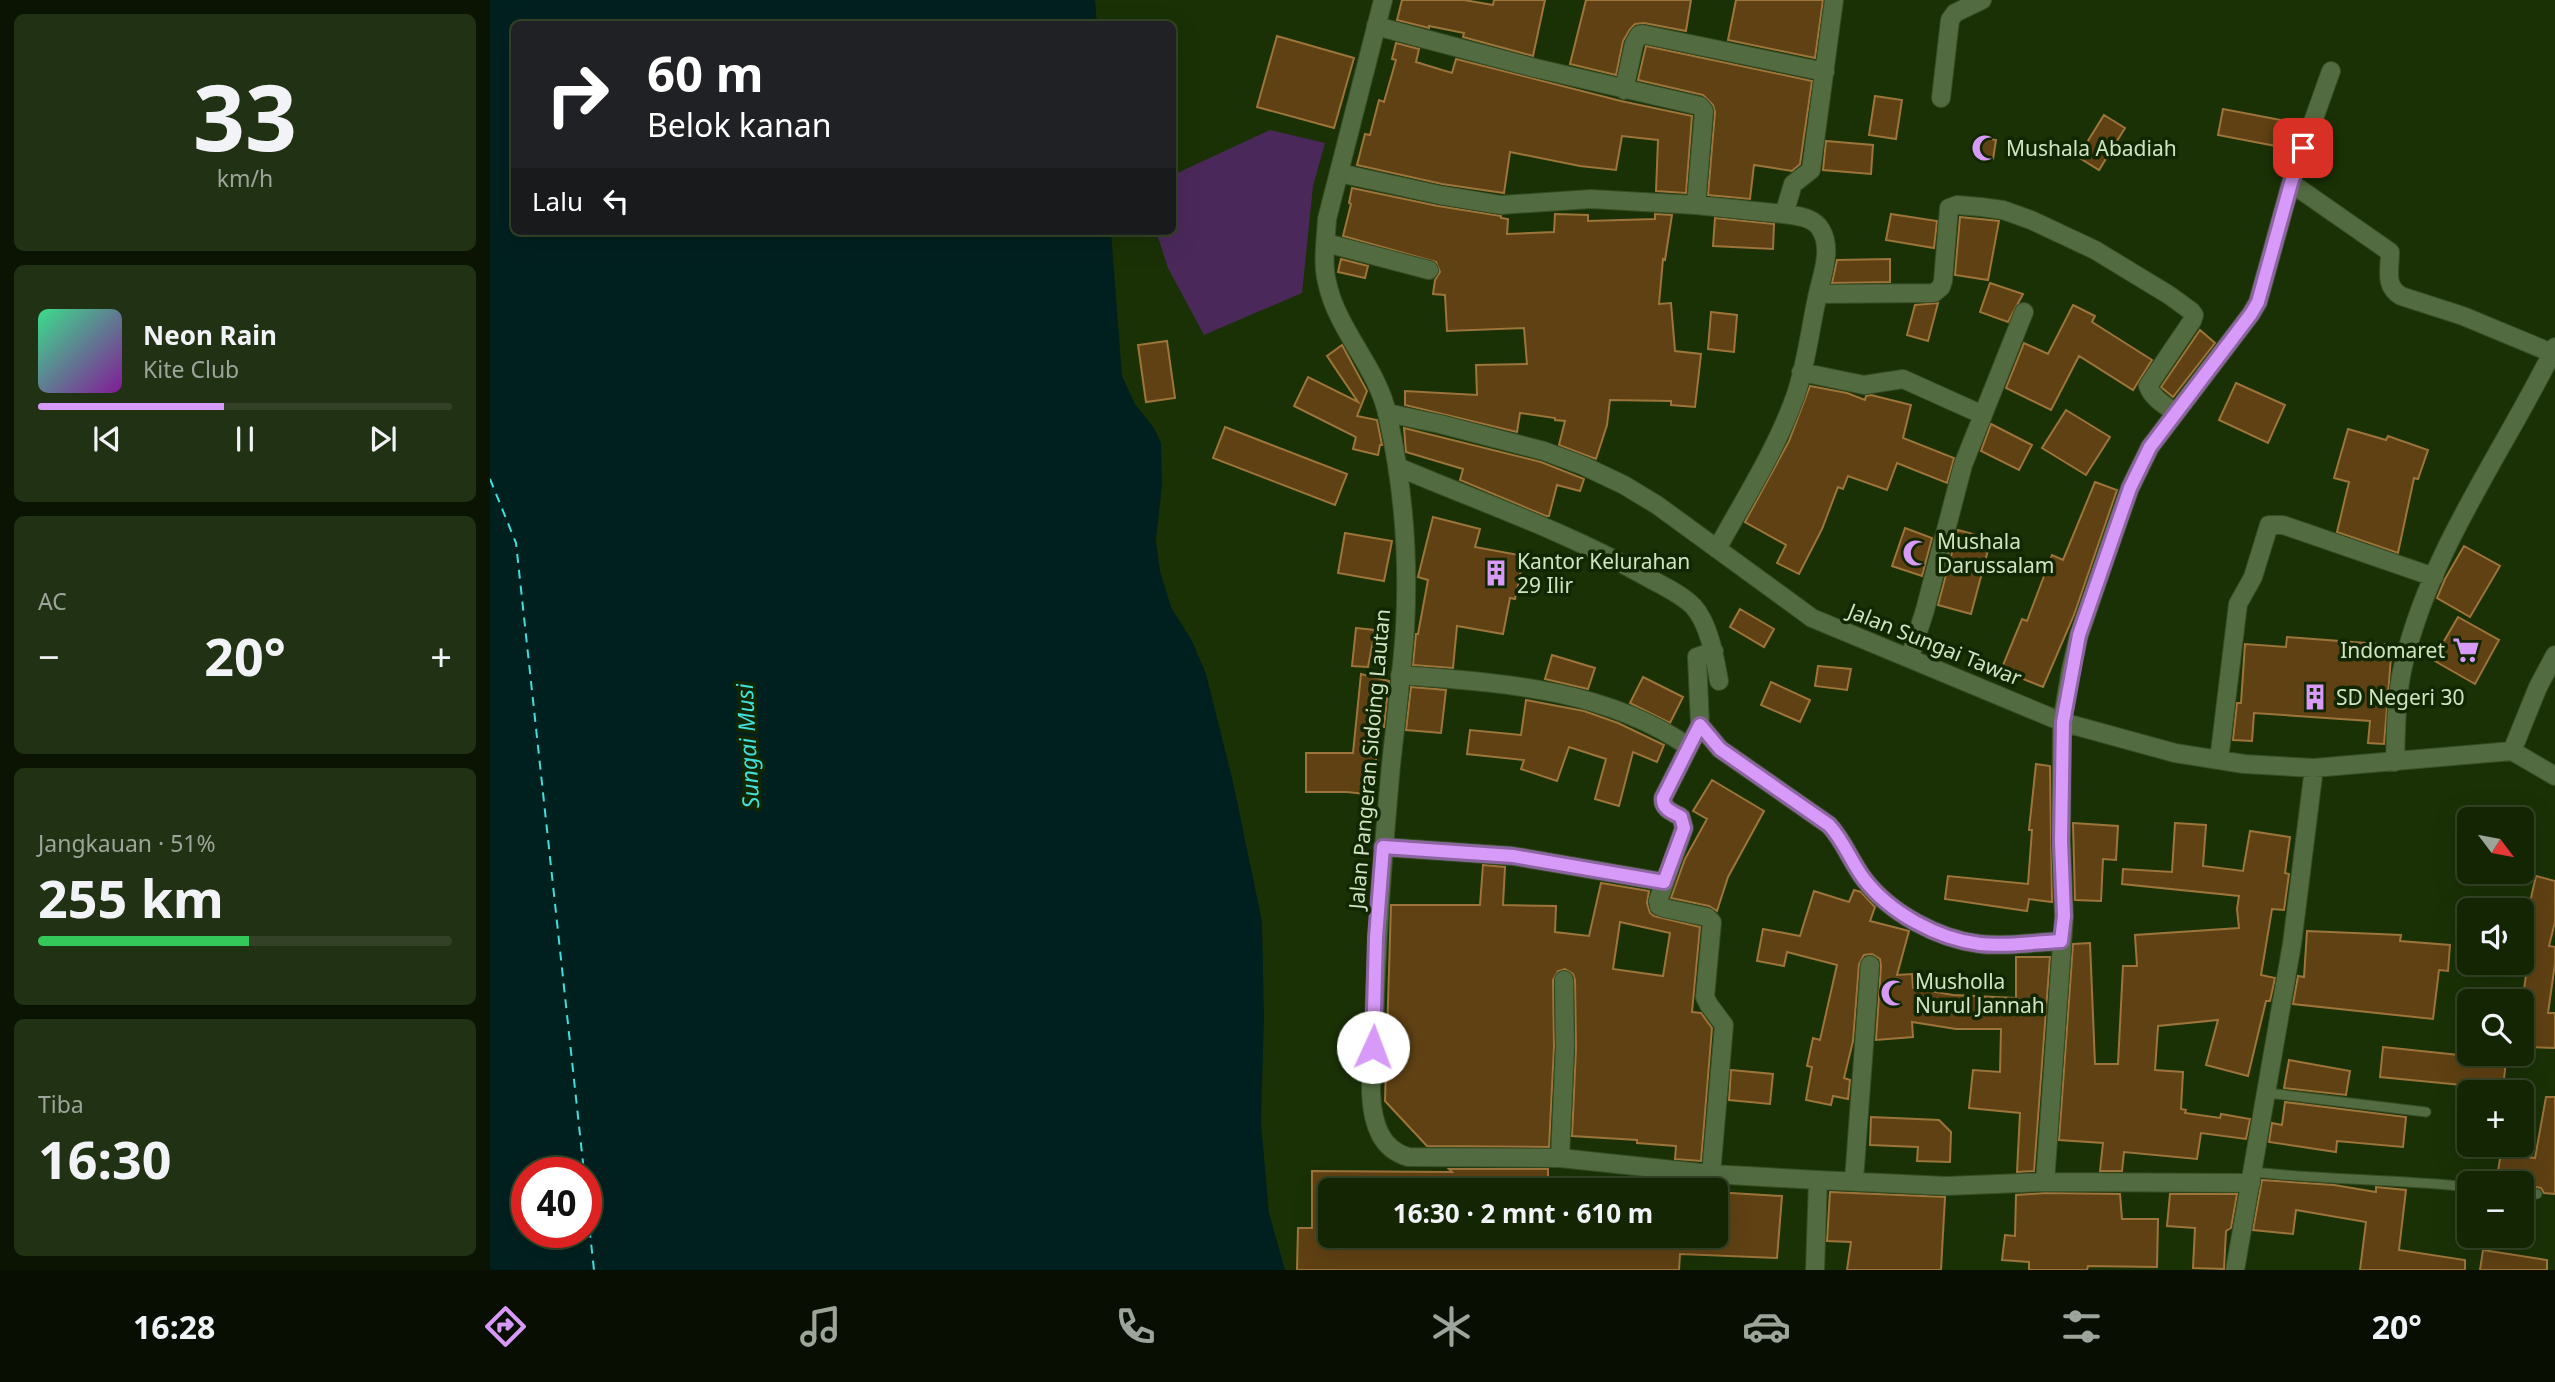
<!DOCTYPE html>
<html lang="id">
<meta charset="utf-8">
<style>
:root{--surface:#142504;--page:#213113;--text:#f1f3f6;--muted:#9da59a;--line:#334226;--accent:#d89af8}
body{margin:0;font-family:"Noto Sans",sans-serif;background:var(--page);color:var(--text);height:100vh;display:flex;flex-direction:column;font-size:26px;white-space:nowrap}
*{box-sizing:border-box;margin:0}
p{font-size:23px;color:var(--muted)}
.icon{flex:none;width:38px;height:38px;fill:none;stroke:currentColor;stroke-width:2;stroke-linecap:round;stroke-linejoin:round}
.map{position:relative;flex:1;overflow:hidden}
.panel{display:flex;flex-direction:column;gap:14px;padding:14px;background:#0b1402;width:490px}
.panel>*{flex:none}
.top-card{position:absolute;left:21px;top:21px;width:665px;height:214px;border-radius:10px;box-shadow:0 7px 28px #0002,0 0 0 2px var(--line);background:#202124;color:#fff;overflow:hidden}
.needle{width:46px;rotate:122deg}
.tools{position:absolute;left:1967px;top:807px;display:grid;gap:14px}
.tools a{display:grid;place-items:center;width:77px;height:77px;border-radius:10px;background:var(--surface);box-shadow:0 7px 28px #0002,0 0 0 2px var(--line);font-size:35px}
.speed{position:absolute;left:21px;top:1157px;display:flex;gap:14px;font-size:35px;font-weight:700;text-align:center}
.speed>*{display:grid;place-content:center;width:91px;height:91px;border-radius:50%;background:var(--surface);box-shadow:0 7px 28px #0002,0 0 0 2px var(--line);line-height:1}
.speed .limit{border:10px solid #d22;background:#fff;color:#111}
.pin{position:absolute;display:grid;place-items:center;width:60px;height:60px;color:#fff;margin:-30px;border-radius:14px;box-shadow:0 4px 10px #0006}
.me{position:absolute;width:77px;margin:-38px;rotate:2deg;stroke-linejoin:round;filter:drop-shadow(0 0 5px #0008)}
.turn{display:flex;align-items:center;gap:24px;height:147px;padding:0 21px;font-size:32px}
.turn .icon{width:91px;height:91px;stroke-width:2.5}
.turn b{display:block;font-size:49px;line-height:60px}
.then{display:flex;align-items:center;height:66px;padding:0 21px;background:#0003;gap:14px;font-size:26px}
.big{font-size:52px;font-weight:700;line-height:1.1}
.panel .widget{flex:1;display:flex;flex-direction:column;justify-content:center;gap:10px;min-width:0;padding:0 24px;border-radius:10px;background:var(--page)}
.panel .dial{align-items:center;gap:0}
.dial b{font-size:91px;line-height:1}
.song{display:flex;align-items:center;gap:21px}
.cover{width:84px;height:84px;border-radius:10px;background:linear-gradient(135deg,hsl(150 70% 55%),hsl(290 70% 35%))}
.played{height:7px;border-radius:4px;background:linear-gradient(90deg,var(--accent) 45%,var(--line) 45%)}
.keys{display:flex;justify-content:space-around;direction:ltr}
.heat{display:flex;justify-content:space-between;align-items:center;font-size:38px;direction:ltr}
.charge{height:10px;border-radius:5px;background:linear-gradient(90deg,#34c759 51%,var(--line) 0)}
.trip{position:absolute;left:828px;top:1178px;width:410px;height:70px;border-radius:10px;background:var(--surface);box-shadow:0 7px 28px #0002,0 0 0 2px var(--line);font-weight:700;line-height:70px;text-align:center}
.tab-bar{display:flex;height:112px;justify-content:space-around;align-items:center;background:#080f02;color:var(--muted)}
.tab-bar .icon{width:49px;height:49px}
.tab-bar .selected{color:var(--accent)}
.tab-bar b{font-size:32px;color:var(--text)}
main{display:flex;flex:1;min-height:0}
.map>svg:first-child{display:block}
.green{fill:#4a295a}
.water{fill:#00201f;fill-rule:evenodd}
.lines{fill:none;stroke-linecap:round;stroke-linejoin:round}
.ferry{stroke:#41dedb;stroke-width:2;stroke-dasharray:9 7;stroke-linecap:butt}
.building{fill:#5f4113;stroke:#9d743a;stroke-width:2;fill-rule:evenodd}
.service-casing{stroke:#374d25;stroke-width:11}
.minor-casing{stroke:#374d25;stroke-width:20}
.tertiary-casing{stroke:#374d25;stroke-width:20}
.service{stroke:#526b41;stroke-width:9}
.minor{stroke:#526b41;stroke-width:18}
.tertiary{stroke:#526b41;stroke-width:18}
.route-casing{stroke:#8c64a1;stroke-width:18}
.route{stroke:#d89af8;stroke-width:12}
.labels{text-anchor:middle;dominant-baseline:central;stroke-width:7;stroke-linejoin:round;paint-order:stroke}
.poi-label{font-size:21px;fill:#d0e3c5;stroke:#112700;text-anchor:start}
.street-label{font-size:21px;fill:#d0e3c5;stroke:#112700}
.water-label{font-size:23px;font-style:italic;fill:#41dedb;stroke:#112700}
</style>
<main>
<section class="panel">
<div class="widget dial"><b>33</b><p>km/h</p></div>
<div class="widget">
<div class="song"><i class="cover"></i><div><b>Neon Rain</b><p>Kite Club</p></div></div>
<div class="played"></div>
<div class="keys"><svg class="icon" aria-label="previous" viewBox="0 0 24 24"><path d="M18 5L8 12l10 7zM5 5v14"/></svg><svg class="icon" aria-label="pause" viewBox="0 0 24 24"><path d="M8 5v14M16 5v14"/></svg><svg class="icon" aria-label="next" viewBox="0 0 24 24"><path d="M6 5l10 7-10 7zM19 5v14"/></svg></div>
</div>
<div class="widget"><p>AC</p>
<div class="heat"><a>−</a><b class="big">20°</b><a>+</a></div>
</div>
<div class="widget"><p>Jangkauan · 51%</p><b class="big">255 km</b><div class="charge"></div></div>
<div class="widget"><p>Tiba</p><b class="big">16:30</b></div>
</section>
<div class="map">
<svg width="2065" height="1270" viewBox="0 0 2065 1270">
<rect width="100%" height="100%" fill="#1a3106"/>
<!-- green -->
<path class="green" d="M780,130L835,143L823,186L812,293L714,335L678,268L666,231H682L683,175Z"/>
<!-- water -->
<path class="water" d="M0,0H605L607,24H24V231H621L632,376L645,404L664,428L671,443L672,485L666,540L670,571L681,607L702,641L716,674L743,782L772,921L774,1017L771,1123L779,1213L795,1270H0ZM37,1172H96V1232H37Z"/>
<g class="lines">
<!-- ferry -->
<path class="ferry" d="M0,479L26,543L94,1172
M96,1197L104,1270"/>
</g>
<!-- building -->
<path class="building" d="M912,0H974L1003,5L1004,0H1055L1043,56L973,37L974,33L939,26V28L907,20Z
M1096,0H1201L1196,31L1154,23L1145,24L1140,29L1133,41L1126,75L1080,64Z
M1246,0H1333L1325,58L1238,40Z
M787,36L864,58L844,128L767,107Z
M906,43L929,49L926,62L962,73L966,59L1131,101L1202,116L1196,193L1166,191L1168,140L1132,136L1126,170L1090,166L1020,152L1014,193L952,184L867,165L875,134L880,135L889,100L894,102L906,60L902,59Z
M1156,46L1322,81L1310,164L1302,171L1264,165L1260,199L1218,195L1225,112L1223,105L1213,95L1148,80Z
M1385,96L1412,100L1406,139L1379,135Z
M1733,109L1796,121L1791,147L1728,135Z
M1614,115L1635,128L1609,170L1588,157Z
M1487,137L1506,140L1503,159L1484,156Z
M1336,141L1383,145L1381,174L1333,170Z
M862,188L948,206L1011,216V218L1018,219L1017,234L1064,232L1065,214L1098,215V221L1165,219V214L1182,215L1175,260L1173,259L1169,304L1181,303L1185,351L1211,354L1205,407L1181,405V401L1120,400L1117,425L1106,459L1069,445L1075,421L1065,420V418L1030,413L1027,432L915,405V391L987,395L986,365L1037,364L1034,328L957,331L955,295L943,294L945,280L950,272L946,262L853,236L861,204L859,203Z
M1401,214L1447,221L1444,248L1396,240Z
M1470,217L1509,221L1498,280L1465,275Z
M1225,218L1284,224L1283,249L1223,246Z
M851,259L878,266L875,278L848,272Z
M1400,259V282L1342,283L1347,260Z
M1500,283L1533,294L1518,322L1490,312Z
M1448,303L1438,341L1417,335L1425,305Z
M1583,305L1605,316L1602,322L1662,360L1643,390L1589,356L1561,410L1516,388L1534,343L1558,354Z
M1221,312L1247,315L1244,352L1218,349Z
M1710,330L1725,343L1683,397L1671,387Z
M677,341L685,398L656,402L648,345Z
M852,345L877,391L867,416L887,420L892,445H890L888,455L863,449L866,437L804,406L818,377L868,402L837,356Z
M1746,383L1795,405L1778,443L1729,420Z
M1320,386L1357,393L1375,400L1376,396L1381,395L1421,405L1413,438L1464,458L1457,483L1407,463L1397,490L1358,476L1353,489L1348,487L1332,529L1309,574L1287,563L1296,545L1255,522L1299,441Z
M1576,410L1620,437L1596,475L1552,448Z
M1501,424L1542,445L1529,470L1491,451Z
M735,427L857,474L845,505L723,458Z
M914,428L1051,462L1094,479L1090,491L1067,485L1059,516H1056L970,480L973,469L916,452Z
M1858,429L1896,440L1898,436L1938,450L1928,479L1924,478L1908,553L1847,532L1859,482L1844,478Z
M1605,482L1627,490L1584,615L1553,687L1511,670L1532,619L1537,621L1562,555L1573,560Z
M943,517L990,529L985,547L1034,556L1025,599L1020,598L1013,634L967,626L963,668L923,665L926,634H928L938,580L928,577Z
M1415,528L1442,538L1432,576L1402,566Z
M1468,530L1501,539L1481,614L1448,605Z
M855,533L902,541L894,581L848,573Z
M1974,546L2010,566L1980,617L1947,598L1955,579Z
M1250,609L1284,629L1274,647L1240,627Z
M1968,617L2009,640L1985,684L1943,660Z
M866,628L885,630L878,667L862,666Z
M1797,637L1902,645L1894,744L1878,743L1880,721L1764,713L1762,741L1743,740L1747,703H1751L1755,644L1796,647Z
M1062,655L1105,668L1098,689L1055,679Z
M1328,666L1361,669L1357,690L1325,686Z
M871,674L899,681L894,727H887L886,761H888L884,795L857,792H816V753H863Z
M1153,677L1193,697L1180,723L1140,703Z
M1281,682L1320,700L1310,722L1271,705Z
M921,687L956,690L951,733L916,730Z
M1036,700L1094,711L1128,723L1174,745L1167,762L1143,752L1129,806L1105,799L1116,759L1079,747L1067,781L1031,769L1034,760L977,754L980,730L1031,735Z
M1546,764L1560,766L1562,902L1539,899L1537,911L1455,899L1458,876L1538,884L1542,830H1539Z
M1222,780L1274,811L1238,877L1227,911L1219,906L1181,898L1195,859L1217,819L1203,811Z
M1583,823L1628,826L1626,860L1613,859L1611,901L1585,900Z
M1685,823L1716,825L1713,866L1753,871L1760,831L1800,837L1795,873L1799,874L1794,910L1782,909L1771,975L1785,978L1780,1001H1776L1758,1076L1716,1065L1728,1020L1668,1026L1665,1070L1693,1072L1691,1109L1696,1110L1695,1113L1730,1118L1731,1114L1760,1119L1756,1139L1711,1133L1707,1159L1634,1152L1632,1171H1610L1613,1143L1569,1140L1583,944L1600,943L1605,1064H1628L1633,966H1647L1645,935L1749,928L1747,909L1749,896L1632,884L1633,869L1682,872Z
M993,865L1015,867L1013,905L1066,906L1065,932L1099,936L1111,883L1159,891L1157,903L1160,913L1164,916L1210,927L1202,1012L1211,1013L1222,1028L1211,1161L1185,1159L1186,1146L1147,1143V1140L1082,1136L1086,1048L1085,980L1083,974L1075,969L1068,971L1063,980L1064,1047L1059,1147L937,1146L895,1101L901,905H990ZM1130,922L1180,933L1173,976L1123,969Z
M2046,876L2065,881V922L2059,946L2065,947V964L2058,1013H2065V1048L2038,1047L2039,1005L2032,1004L2043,925L2035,924Z
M1364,890L1371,892L1385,907L1380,921L1419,931L1407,975L1422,974L1423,988L1463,995L1526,998V957H1560L1544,1171L1527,1172L1530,1113L1479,1108L1483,1070L1510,1072L1511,1029H1466L1422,1022L1423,1037L1386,1040L1391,966L1390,959L1382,954L1374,955L1369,964L1363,1041L1354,1078L1360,1080L1358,1099L1343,1096L1341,1105L1316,1100L1322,1067L1317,1066L1323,1038L1330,1040L1347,965L1297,952L1294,966L1267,961L1273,929L1310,936L1324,891L1359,902Z
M1817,931L1911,935L1910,941L1960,945L1958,971L1949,970L1943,1019L1803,1004L1808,976L1814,977Z
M1893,1047L2016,1060L2013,1089L1890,1077Z
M1799,1060L1860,1071L1856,1095L1794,1088Z
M1241,1070L1283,1074L1280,1104L1239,1100Z
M2056,1097H2065V1194L2054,1193L2051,1188L2032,1185V1183H2006L2011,1153L2045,1158Z
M1795,1102L1916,1117L1913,1147L1847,1141L1846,1152L1779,1142L1782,1123L1792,1125Z
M1381,1117L1449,1120L1461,1132L1460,1162L1427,1161L1428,1147L1380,1145Z
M959,1169H1058V1190H840V1236H1225V1192L1292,1196L1287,1258L1190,1254L1189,1270H807L808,1228H822V1171L962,1172Z
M1772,1180L1844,1185L1886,1192V1187L1916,1190L1909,1250L1975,1260V1270H1870L1876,1222L1806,1210L1803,1234L1763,1230Z
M1340,1192L1455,1197L1451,1270H1357L1361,1242L1337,1241Z
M1555,1193L1630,1194L1632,1219H1668L1667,1267L1598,1266L1597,1270H1539V1262L1512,1260L1515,1235L1525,1236L1526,1195Z
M1680,1194H1747L1741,1228L1736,1231L1734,1269L1703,1268L1705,1228L1677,1226Z
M1993,1250L2057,1260V1270H1990Z"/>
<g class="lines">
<!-- service casing -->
<g class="service-casing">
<path id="service" d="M1778,1093L1936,1112
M1763,1172C1835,1180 1907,1179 1979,1187
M2032,1192L2047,1194"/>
</g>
<!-- minor casing -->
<g class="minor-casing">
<path id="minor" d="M886,26L1045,68L1210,106L1214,111L1206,205
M1841,71L1801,183L1900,252C1900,270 1894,286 1911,296L1973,316L2062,353
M1134,90L1144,44L1149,35L1152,34L1335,72
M1451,98L1460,20L1465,13L1492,0
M849,173L950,195L1011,205L1101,199L1206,205L1294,214
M836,243L939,270
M1328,294L1444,293L1451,287L1453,281L1459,208L1467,205L1491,207L1513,210L1541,220L1605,250L1679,295L1701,311L1704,315L1702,321L1658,386C1663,399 1675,405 1686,413
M1311,372L1374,385L1413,379L1493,415
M897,413L950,424L1054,451L1094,466L1134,485L1167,505L1322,618L1572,722L1685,753L1754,764L1824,768L2022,751
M908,467C990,502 1075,531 1153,575C1169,584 1190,593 1203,606C1219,623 1225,658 1229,681
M1227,549C1254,500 1286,450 1305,397C1316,366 1320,330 1327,298C1331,277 1343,250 1331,230C1324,217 1308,216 1294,214L1303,184L1321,170L1344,0
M1420,657L1435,610L1473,465L1534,312
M910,675C1010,683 1114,688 1199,747
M1210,725L1230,749L1339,825C1354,841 1361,862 1374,879C1400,913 1448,939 1490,944C1516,947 1544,942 1571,941
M2022,751L2048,687L2065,655
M2022,751L2065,776
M1729,760L1748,604L1763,577L1779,525H1793L1944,577
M1905,762C1906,729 1906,694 1914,662C1942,547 2014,451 2065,347
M893,847L1023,856L1174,882
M1070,1158L1075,1047L1074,980
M1221,1174L1234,1025L1219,1005L1215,997L1222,922L1217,917L1174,908L1169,906L1168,901L1194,828L1191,817C1182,812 1172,809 1173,798L1210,725L1207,657L1224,651
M1328,1180L1456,1186L1555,1182L1761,1183
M1364,1180L1380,965
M1555,1182L1574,917L1571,841L1572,722L1581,669L1589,635L1624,533L1640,488L1660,447L1761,314L1768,302L1801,183
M1745,1270L1802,944L1824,768"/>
</g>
<!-- tertiary casing -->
<g class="tertiary-casing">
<path id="tertiary" d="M893,0L837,219C836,239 832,263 837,282C847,331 888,367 898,417C913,485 919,557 915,628C912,673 906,719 901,765C893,853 886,941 884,1029C883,1062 875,1104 890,1134C896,1146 905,1153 918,1157L1070,1158L1221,1174L1328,1180L1325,1270"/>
</g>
<!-- service -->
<use href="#service" class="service"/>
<!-- minor -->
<use href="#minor" class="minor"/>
<!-- tertiary -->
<use href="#tertiary" class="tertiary"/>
</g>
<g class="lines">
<!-- route casing -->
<g class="route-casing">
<path id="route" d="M883,1047L886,937L893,847L1023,856L1174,882L1194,828L1191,817C1182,812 1172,809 1173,798L1210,725L1230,749L1339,825C1354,841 1361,862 1374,879C1400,913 1448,939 1490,944C1516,947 1544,942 1571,941L1574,916L1571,841L1573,722L1589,635L1640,488L1660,447L1761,314L1768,302L1801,183L1813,148"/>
</g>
<!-- route -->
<use href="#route" class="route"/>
</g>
<!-- icons -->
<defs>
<g id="mosque-bare" transform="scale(2.1)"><path d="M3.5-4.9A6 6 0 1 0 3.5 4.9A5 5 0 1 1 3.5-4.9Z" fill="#d89af8" stroke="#112700" stroke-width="2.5" paint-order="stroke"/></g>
<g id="building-bare" transform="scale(2.1)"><path d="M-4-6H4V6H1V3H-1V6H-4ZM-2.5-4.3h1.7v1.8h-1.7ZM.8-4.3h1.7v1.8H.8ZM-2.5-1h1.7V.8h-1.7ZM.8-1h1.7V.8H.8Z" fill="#d89af8" stroke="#112700" stroke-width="2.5" paint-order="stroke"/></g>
<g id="supermarket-bare" transform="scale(2.1)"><path d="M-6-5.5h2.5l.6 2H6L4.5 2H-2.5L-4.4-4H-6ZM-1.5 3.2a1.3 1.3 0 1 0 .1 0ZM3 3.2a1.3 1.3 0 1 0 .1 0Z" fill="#d89af8" stroke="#112700" stroke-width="2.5" paint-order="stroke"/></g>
</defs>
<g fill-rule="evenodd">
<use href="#mosque-bare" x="1495" y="148"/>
<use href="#mosque-bare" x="1426" y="553"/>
<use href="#building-bare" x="1006" y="573"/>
<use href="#supermarket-bare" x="1976" y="650"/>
<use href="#building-bare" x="1825" y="697"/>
<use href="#mosque-bare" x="1404" y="993"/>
</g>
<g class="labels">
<!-- poi labels -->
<g class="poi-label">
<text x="1516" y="148">Mushala Abadiah</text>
<text x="1447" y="541">Mushala<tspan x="1447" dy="24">Darussalam</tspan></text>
<text x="1027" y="561">Kantor Kelurahan<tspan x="1027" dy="24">29 Ilir</tspan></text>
<text x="1955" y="650" text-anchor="end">Indomaret</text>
<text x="1846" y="697">SD Negeri 30</text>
<text x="1425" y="981">Musholla<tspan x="1425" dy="24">Nurul Jannah</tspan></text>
</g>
<!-- street labels -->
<g class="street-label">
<text transform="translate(1445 644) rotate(22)">Jalan Sungai Tawar</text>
<text transform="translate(879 759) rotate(-85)">Jalan Pangeran Sidoing Lautan</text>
</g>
<!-- water labels -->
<g class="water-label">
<text transform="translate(257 746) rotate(-93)">Sungai Musi</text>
</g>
</g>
</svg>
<div class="tools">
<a><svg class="needle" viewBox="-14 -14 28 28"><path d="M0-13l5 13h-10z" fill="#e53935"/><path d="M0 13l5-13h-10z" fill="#9da59a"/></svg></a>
<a><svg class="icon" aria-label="sound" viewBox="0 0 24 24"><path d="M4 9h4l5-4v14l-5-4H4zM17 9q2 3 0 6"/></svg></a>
<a><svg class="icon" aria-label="search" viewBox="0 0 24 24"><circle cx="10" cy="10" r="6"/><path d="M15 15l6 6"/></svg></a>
<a>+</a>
<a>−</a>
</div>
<div class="speed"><div class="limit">40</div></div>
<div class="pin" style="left:1813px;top:148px;background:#d93025"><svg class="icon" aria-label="arrive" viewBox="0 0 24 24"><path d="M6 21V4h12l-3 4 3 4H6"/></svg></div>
<svg class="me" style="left:883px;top:1047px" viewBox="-20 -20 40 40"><circle r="19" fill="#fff"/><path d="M0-13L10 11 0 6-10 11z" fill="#d89af8"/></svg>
<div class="trip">16:30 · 2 mnt · 610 m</div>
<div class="top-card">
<div class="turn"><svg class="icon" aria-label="right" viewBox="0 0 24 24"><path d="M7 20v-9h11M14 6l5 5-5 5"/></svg><div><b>60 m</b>Belok kanan</div></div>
<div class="then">Lalu<svg class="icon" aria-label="left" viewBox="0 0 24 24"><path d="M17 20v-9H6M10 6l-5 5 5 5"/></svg></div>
</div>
</div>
</main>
<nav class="tab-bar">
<b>16:28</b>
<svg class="icon selected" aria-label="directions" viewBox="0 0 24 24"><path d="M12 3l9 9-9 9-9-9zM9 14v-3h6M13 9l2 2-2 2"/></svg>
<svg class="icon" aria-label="music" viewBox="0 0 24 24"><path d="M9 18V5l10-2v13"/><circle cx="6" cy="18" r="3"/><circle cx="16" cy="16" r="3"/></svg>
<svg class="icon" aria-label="phone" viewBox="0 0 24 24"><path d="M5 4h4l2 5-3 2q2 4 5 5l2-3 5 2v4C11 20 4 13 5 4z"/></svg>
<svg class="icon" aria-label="climate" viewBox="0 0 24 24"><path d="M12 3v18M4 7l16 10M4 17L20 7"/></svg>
<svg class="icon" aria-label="car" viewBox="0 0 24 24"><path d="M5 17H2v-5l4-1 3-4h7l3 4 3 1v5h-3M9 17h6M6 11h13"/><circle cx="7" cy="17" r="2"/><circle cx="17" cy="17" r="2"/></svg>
<svg class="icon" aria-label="filters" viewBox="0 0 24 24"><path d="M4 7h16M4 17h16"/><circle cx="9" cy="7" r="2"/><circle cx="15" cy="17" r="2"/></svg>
<b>20°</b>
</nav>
